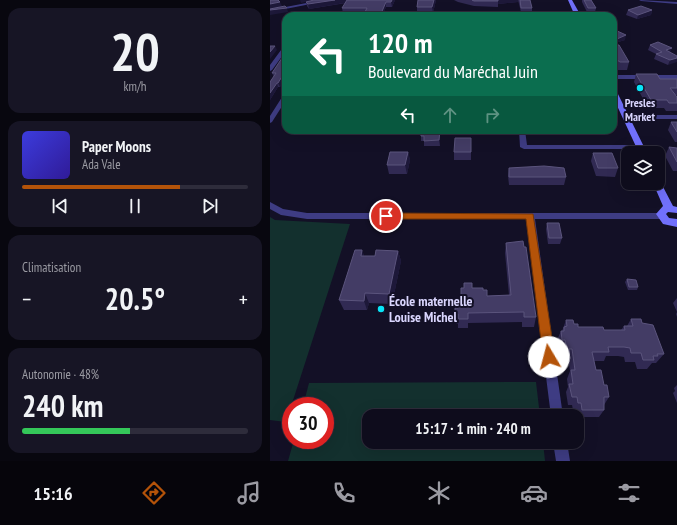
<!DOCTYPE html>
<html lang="fr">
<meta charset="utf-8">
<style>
:root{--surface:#0e0c1c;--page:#171525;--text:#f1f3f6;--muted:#9b9ba3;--line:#2e2c3b;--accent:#b45309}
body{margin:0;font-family:"PT Sans Narrow",sans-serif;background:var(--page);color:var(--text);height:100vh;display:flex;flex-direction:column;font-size:15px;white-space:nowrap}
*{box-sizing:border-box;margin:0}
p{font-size:13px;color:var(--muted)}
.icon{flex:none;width:22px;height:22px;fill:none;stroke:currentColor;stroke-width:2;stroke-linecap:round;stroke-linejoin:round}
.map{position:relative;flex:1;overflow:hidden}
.details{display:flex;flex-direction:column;gap:8px;padding:8px;background:#08070f;width:270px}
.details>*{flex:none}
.top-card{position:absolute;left:12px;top:12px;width:335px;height:122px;border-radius:12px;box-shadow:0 4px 16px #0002,0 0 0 1px var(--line);background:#0b6e4f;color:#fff;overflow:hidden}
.controls{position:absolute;left:351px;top:146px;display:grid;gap:8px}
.controls a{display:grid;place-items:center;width:44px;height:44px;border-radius:8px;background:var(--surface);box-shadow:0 4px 16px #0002,0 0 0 1px var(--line);font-size:20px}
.speed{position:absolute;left:12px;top:397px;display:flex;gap:8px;font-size:20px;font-weight:700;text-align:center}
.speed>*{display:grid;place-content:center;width:52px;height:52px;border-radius:50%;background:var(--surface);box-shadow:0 4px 16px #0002,0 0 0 1px var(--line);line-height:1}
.speed .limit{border:6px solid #d22;background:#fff;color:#111}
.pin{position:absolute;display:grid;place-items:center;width:34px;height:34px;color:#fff;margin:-17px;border:2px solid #fff;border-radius:50%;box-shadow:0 1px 4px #0007}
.me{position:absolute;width:44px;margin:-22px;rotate:352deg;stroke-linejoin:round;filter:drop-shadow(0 0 3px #0008)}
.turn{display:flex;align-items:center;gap:14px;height:84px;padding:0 20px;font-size:18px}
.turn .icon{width:52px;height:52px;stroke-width:2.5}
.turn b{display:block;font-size:28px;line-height:34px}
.lanes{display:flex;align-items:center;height:38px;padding:0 20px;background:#0003;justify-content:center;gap:20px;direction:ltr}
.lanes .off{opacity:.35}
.big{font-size:30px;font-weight:700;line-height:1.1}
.details .tile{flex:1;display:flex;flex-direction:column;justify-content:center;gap:6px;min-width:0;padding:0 14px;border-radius:12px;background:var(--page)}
.details .dial{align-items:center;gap:0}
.dial b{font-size:52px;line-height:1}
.song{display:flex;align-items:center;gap:12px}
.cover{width:48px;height:48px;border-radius:6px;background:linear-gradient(135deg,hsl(240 70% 55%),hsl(250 70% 35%))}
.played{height:4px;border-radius:2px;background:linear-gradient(90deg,var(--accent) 70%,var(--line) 70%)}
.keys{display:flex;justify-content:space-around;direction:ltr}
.heat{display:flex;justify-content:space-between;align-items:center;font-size:22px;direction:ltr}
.charge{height:6px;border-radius:3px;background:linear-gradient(90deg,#34c759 48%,var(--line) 0)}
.trip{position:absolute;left:92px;top:409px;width:222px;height:40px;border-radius:12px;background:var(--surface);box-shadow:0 4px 16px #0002,0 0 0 1px var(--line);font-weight:700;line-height:40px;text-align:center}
.tabs{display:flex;height:64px;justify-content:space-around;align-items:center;background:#06050b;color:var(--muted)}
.tabs .icon{width:28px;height:28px}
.tabs .active{color:var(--accent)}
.tabs b{font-size:18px;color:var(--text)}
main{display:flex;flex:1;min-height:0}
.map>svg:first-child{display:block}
.green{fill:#13302e}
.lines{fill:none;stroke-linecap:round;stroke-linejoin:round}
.street{fill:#3e3c83;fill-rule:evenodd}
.secondary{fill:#7170fb;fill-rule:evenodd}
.wall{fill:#312a53}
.shaded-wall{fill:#1d1839}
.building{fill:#433c65;stroke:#5b547d}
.route{fill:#b45309;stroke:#753606}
.poi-dot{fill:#08e4f7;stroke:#131026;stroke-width:1.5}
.labels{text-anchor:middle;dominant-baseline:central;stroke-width:4;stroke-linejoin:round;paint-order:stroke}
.far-poi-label{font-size:12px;font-weight:bold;fill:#dad6fe;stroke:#131026}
.poi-label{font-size:14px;font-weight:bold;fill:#dad6fe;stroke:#131026;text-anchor:start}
</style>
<main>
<section class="details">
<div class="tile dial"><b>20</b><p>km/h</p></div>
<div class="tile">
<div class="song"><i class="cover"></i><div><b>Paper Moons</b><p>Ada Vale</p></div></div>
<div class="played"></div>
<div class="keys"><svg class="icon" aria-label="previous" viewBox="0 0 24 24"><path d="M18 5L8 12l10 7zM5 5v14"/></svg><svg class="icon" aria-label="pause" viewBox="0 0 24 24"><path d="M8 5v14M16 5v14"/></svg><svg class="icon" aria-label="next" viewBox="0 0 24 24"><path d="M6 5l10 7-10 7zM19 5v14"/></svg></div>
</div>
<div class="tile"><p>Climatisation</p>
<div class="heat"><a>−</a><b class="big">20.5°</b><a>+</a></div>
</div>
<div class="tile"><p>Autonomie · 48%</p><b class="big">240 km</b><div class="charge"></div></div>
</section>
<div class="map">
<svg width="407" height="461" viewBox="0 0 407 461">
<rect width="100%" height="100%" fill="#131026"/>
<!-- green -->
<path class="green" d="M0,217L5,220L80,224L16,422L0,420Z
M266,382L270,416H99V442H273L275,461H18L24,440H55V406H33L39,383Z"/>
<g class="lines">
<!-- street -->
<path class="street" d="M52,0H61L0,12V10Z
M369,0L407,2V4L371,1Z
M308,14L310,16H126L128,15Z
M16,45V51L2,70L0,71V65L14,46Z
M343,75H407V79H343Z
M16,93V100L2,122L0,123V116L14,94Z
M407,115V119H356L353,117L356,115Z
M249,130H255L257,145H370L374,147L370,149H254L250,147Z
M0,202L13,209L37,213H392L396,216L392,219H265L293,416H281L256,219H37L11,215L0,209Z
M283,442H297L300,461H286Z"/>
<!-- secondary -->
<path class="secondary" d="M298,0H302L311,16H305Z
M343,88L346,90L377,153H369L343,97Z
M388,180L391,183L403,206L407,207V213L398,212L396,214L399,218L407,219V227L393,224L386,214L393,206L383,183H388Z"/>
</g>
<!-- wall -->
<path class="wall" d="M125,0L122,7H116L112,16H93L95,13H73L72,8L76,3L39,9L37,6L36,2Z
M148,0H166L163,13H147V7Z
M184,0H248V2L228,4V7L204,6L188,2Z
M248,0H260L262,8V12H251Z
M312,0H321L326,8L325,12H317L312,2Z
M358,10H382L381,15L367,19L356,15Z
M343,31L355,40L345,43L343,42Z
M343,45L359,62L357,70H348L345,67L343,63Z
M380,45L400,53L407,56L398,65L384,59L386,54L378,50Z
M16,55V77L10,87H8L0,100V82L4,77L2,73Z
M366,74L390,79H407V95H405L407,97V111H396L394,108H378L364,82Z
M401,122H407V142H405L398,130Z
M143,130H170V146H154V141H151V133H144Z
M201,138V160H184V152Z
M399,147L407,148V171H403L395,156Z
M138,152L140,160L137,174H119L117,165Z
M323,153L348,168L345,177L326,176L321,161Z
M239,168L296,177L294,185H239L238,176Z
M277,223L292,238L290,244H278L276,229Z
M236,243L266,317L264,327H252V322L198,323V328H188V324H186L185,314L188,308L191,299L202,288L213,290L217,296L239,295L235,253Z
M92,250L94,256H105L128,251L131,261L122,304L99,303L97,310H74L69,300Z
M357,279L368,287L367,290H358L355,282Z
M407,298V317L406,314L407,312L403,303Z
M361,319L372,323L394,354L386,363H382L377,369H367L365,362H355L354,357L348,356H336L334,361H324L326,370L334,385L339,397L334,405V410L329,417H308L307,410H303L302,405H298L296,392L298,387L297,379L300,371L298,358H293L292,349H289L287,340L291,331H292L296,320L308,327L334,330H351L354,326H357Z
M407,385V403L403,393L405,391L404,388Z"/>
<!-- shaded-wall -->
<path class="shaded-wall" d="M30,0H44L31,3Z
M65,0H79L80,2L39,9L38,4Z
M122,0H125L122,7L121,2Z
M164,0H166L163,13L162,7Z
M228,0H248V2L228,4Z
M10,2L12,6L0,10V4Z
M116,2V7L112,16H110Z
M17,8L18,12L0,15V10Z
M382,10L381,15L367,19L368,15Z
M356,35L355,40L345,43L347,39Z
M5,46L7,50L0,59V52Z
M402,48L400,53L396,50Z
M407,58V62L398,65L400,60Z
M16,70V77L10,87L8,83Z
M7,83L8,87L0,100V93Z
M170,130V146L169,140Z
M138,152L140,160L137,174L135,165Z
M92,250L96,261L91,256Z
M128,251L131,261L122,304L119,294Z
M95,293L99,303L97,310L94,301Z"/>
<!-- building -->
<path class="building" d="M0,0H8L10,2L0,4Z
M44,0H65L38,4L36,2Z
M77,0H122L121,2H116L110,16H93L97,8H72Z
M148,0H164L162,7H147Z
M202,0H228V1H204Z
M250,0H260L262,8H251Z
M314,0H321L326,8H318Z
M15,6L17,8L0,10V9Z
M371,6L382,10L368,15L358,10Z
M146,14L173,16H146Z
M345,30L356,35L347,39L343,36V31Z
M388,42L402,48L396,50L407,56V58L400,60L386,54L392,52L380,45Z
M343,45H349L359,62H350L347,60L343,51Z
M0,46H5L0,52Z
M14,55H16V70L8,83H7L0,93V82L6,73H2Z
M366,74H387L390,79H407V88H400L407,97V103H399L397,100H381Z
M401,122H407V132Z
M151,130H170L169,140L154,141V136H151Z
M185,138H201V152H184Z
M399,147L407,148V162Z
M120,152H138L135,165H117Z
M323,153H342L348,168H328Z
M274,166L294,168L296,177H239V168Z
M277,223H289L292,238H279Z
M253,241L254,247H256L266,317H254V312L198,313V319H188V314H185V308H188L189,299H191V288H194V283H202V288H213V290H217V296L241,295L236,243Z
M85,250H92L91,256H105L106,250L128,251L119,294L95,293L94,301L69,300Z
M357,279L366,280L368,287H359Z
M361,319H371L372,323L383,325L394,354H387L388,356H383L384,360H373L371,353H361L360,348L354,347H338L339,352H322L326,370H331L334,385H337L339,397H334V410H312L311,403H308L307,397H302L299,384H303L301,370H305L302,349H297L295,340H292L291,331H294V327L297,326L296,320H303L304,324H308V327H333L334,330H355L354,326H363Z"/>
<!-- route -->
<path class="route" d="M116,213L263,214L285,357L283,361L279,363L275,361L273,357L256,219H116L111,216Z"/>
<!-- markers -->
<g class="poi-dot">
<circle cx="370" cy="88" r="4"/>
<circle cx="111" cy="309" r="4"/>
</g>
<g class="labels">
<!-- far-poi labels -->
<g class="far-poi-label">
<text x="370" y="102">Presles<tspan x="370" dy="14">Market</tspan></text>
</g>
<!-- poi labels -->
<g class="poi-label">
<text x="119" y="301">École maternelle<tspan x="119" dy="16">Louise Michel</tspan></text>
</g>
</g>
</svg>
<div class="controls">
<a><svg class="icon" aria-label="layers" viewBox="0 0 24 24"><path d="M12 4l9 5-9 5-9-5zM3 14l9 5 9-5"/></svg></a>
</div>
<div class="speed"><div class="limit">30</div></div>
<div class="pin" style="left:116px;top:216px;background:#d93025"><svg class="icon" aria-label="arrive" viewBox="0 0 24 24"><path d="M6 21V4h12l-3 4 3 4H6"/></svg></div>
<svg class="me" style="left:279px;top:357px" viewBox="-20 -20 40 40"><circle r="19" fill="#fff"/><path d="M0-13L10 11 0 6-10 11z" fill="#b45309"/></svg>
<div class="trip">15:17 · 1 min · 240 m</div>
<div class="top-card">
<div class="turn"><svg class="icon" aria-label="left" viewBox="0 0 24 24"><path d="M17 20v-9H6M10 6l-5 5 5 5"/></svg><div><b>120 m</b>Boulevard du Maréchal Juin</div></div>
<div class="lanes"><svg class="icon" aria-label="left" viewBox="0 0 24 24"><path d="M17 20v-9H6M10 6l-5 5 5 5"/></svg><svg class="icon off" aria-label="ahead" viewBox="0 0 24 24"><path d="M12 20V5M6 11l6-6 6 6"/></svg><svg class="icon off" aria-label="right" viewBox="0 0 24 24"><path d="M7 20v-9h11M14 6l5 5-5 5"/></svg></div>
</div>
</div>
</main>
<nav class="tabs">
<b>15:16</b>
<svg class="icon active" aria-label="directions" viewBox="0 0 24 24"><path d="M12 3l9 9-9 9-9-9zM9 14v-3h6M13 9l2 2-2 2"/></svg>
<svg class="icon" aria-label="music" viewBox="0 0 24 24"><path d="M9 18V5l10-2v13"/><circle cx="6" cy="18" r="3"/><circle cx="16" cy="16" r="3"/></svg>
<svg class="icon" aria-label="phone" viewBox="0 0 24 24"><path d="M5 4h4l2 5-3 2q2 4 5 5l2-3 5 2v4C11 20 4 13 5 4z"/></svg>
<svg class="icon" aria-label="climate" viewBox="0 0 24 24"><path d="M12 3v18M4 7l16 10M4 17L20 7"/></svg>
<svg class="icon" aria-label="car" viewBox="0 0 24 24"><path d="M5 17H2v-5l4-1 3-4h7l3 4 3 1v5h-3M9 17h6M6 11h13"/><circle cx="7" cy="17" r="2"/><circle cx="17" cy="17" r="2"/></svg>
<svg class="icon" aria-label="filters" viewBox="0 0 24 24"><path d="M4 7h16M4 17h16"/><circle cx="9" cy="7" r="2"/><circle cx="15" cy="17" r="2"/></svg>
</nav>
